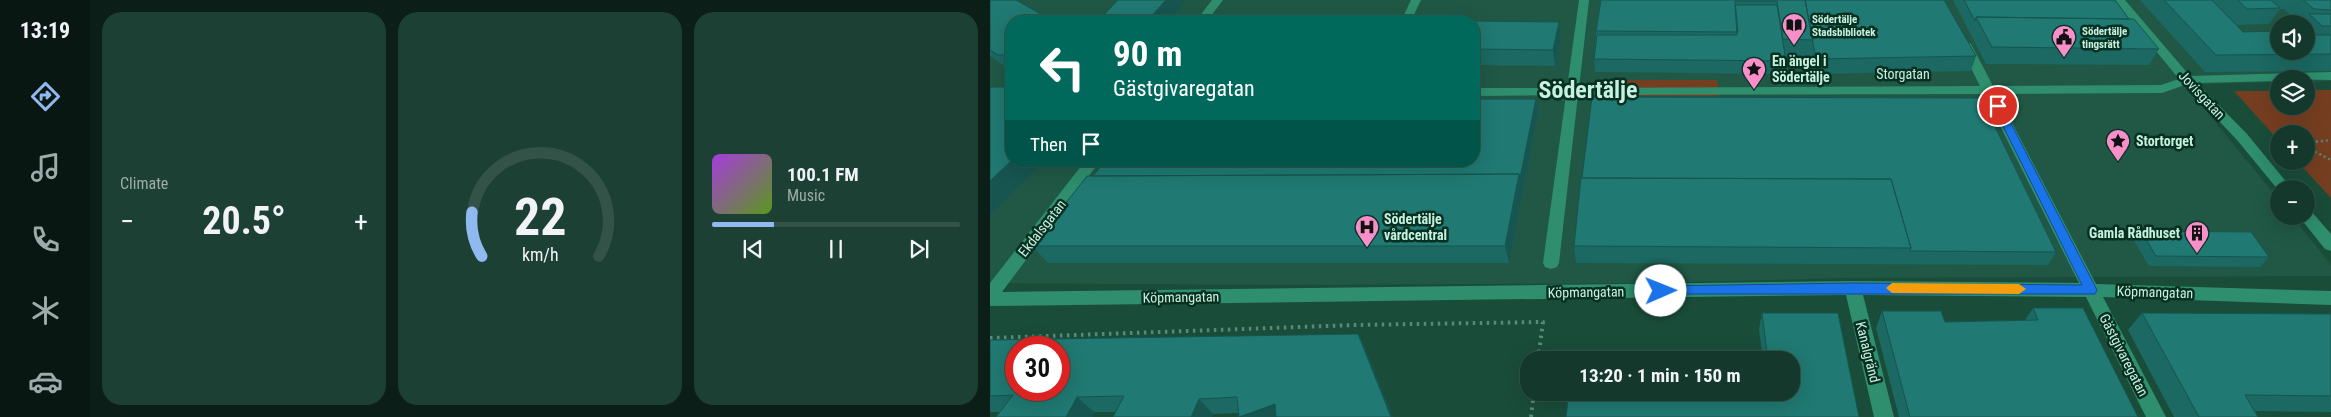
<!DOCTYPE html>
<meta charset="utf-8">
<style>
:root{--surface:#14392c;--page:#1d4034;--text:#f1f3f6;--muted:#9daca9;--line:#335348;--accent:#90b9f0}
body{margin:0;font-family:"Roboto Condensed",sans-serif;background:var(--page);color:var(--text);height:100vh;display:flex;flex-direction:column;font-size:19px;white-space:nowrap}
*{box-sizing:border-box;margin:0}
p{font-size:16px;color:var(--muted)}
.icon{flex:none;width:28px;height:28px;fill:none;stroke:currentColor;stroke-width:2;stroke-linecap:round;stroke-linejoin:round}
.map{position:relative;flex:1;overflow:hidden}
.side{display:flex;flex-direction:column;gap:12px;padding:12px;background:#0b1f18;width:900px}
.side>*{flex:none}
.banner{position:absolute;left:15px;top:15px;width:475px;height:152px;border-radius:20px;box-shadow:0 5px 20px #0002,0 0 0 1px var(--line);background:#00695c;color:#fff;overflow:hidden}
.controls{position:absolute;left:1280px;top:15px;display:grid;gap:10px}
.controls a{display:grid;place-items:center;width:45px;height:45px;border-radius:50%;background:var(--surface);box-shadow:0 5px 20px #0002,0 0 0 1px var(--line);font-size:25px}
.speed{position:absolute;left:15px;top:336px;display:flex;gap:10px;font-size:25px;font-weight:700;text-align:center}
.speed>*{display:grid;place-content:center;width:65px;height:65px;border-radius:50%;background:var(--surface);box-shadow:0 5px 20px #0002,0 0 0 1px var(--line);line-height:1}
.speed .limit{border:8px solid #d22;background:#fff;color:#111}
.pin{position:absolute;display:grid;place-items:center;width:42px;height:42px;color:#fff;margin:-21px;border:2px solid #fff;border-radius:50%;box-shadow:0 1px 5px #0007}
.me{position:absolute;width:55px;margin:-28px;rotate:89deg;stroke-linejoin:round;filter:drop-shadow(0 0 4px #0008)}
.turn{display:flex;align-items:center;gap:18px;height:105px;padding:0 25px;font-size:22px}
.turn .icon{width:65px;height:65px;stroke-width:2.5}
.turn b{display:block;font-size:35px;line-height:42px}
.then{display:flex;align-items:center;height:48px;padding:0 25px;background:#0003;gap:10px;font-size:19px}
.big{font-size:38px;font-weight:700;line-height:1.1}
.side .card{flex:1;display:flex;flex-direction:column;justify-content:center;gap:8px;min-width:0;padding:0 18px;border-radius:20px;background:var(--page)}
.side .dial{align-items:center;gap:0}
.dial svg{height:130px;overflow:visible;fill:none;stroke:var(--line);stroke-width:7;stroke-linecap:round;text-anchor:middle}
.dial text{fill:var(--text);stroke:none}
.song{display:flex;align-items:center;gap:15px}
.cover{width:60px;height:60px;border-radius:8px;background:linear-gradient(135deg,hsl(280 70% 55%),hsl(90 70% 35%))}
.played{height:5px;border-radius:2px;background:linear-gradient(90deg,var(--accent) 25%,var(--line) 25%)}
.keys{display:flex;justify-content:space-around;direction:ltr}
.heat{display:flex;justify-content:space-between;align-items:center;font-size:28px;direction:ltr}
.side .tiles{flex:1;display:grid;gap:12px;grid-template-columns:repeat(3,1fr)}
.trip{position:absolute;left:530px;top:351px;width:280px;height:50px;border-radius:20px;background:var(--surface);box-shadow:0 5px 20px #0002,0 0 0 1px var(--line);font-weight:700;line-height:50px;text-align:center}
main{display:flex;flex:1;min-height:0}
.tabs{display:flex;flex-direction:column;width:90px;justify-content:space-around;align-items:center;background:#081712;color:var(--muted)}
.tabs .icon{width:35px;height:35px}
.tabs .on{color:var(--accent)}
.tabs b{font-size:22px;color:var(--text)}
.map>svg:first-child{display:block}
.built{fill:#205845;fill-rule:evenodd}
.green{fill:#763e21}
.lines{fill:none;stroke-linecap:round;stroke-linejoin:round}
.path-far1{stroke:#5a8977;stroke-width:2.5;stroke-dasharray:2 3;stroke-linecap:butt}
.path{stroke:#5a8977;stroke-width:4;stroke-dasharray:2.5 4.5;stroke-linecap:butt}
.minor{fill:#2e8e6e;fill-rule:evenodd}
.wall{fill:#1c6862;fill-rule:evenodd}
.shaded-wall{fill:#165550}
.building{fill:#207972;stroke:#165550;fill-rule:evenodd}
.route{fill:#1a73e8;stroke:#114b97}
.slow{fill:#f59e0b}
.labels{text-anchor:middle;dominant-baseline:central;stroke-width:5;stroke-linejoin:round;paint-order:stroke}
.far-poi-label{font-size:11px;font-weight:bold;fill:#c7f1df;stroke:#073022;text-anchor:start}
.poi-label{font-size:14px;font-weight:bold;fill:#c7f1df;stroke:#073022;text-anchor:start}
.street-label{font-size:14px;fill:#c7f1df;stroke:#073022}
.town-label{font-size:24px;font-weight:bold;fill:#c7f1df;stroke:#073022}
</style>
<main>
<nav class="tabs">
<b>13:19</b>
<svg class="icon on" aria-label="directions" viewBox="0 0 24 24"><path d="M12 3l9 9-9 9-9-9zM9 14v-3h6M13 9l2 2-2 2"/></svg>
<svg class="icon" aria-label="music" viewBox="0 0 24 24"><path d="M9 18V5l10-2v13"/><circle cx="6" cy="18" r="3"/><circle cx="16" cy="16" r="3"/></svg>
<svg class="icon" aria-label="phone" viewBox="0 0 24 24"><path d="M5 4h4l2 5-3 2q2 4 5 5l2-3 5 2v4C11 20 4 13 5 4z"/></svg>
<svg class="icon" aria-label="climate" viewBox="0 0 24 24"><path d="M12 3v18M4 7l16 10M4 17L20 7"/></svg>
<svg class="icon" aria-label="car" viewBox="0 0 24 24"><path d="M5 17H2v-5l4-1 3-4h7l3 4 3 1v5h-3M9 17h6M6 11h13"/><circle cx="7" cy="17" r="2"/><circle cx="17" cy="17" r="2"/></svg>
</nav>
<section class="side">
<div class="tiles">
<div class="card"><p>Climate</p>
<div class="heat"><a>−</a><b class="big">20.5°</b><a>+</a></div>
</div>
<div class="card dial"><svg viewBox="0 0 100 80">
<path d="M14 69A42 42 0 1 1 86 69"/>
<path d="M14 69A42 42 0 0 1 8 42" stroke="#90b9f0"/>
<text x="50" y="56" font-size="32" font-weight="700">22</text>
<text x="50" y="72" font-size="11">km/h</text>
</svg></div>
<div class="card">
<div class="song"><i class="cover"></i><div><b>100.1 FM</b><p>Music</p></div></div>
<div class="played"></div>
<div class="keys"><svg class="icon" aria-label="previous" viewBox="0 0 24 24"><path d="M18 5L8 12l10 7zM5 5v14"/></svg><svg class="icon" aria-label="pause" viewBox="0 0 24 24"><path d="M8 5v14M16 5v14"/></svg><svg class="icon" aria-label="next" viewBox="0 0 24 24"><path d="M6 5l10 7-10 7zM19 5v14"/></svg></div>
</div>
</div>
</section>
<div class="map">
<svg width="1341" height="417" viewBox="0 0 1341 417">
<rect width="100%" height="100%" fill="#1a4c3a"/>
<!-- built -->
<path class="built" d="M0,0H1322L1341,16V81L1316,82V79H1289V82L1195,85L1289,200V216H1302L1341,265V276L853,278L661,283L292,285L0,283ZM21,21H484V161H21ZM1289,24H1316V51H1289Z"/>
<!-- green -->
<path class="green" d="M634,80H727L729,96H633Z
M1316,90H1341V198L1307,161H1316V134H1289V141L1244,91H1289V106H1316Z"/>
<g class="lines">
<!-- path-far1 -->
<path class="path-far1" d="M1316,143L1341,140
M1316,147L1341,160"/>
<!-- path -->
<path class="path" d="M0,338L363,325L553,322L548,360
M541,417L544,392"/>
<!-- minor -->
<path class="minor" d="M222,0H233L217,21H206Z
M421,0H431L421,21H411Z
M589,0H599L589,88L990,86L969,44L975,40L981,44L1003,86L1171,85L1189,79L1124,0H1135L1200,76L1341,72V80L1289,79V81L1207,83L1257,134L1302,189H1289V191L1247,140L1195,85L1172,93L1007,94L1106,284L1341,291V305L1113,297L1176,417H1156L1096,297L873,295L904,417H884L856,295L0,306V283L95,161H110L12,292L863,281L1089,283L994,94L588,95L569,263L567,267L561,269L555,267L553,263L576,95L484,96V88H577Z
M1316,210L1321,211L1341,234V251L1335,249L1311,219L1309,216H1316Z"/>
</g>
<!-- wall -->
<path class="wall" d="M0,0L63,21H178H21V70H20L0,56Z
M611,0H954L986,56L981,71L823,74L820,56H795L796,61L794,74L605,72L604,59L606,31Z
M963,0H1125L1139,19L1169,49L1159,65L996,64Z
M1150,0H1341V71L1215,72ZM1227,6L1246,25L1279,24L1290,9H1294L1310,24H1316V51H1289L1253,32Z
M484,21L569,22L571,39L565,66L484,65Z
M546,99L548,112L519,263H58L42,246L103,176Z
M591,178L1066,252L1058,265L586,263L584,246Z
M1151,231L1279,257L1270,267L1159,266L1144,241Z
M1043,308L1148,417H909L886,328L892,311L955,322L1035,320Z
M772,313L869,417L801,392V360H773L769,329Z
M1152,313L1341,314V412L1265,411L1268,417H1184L1138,330Z
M368,334L376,350L249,413L223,414L126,412H0V340Z"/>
<!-- shaded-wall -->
<path class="shaded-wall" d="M176,0H196L178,21H157Z
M569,22L571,39L565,66L563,50Z
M546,99L548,112L519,263L515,246L529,174Z
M21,161H54L0,214V181Z
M368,334L376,350L403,417H401Z
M87,397L105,413L102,417H76Z
M209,399L223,414L222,417H201Z
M285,404L294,417H251Z"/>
<!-- building -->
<path class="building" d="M0,0H26L63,21H108L128,0H176L157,21H21V55H8L0,50Z
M611,0H815L823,40L793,39L787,1H745L748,32L606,31Z
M815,0H954L986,56L826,59Z
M974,0H1125L1139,19L986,17L985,21Z
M1174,0H1222L1253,32L1286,31L1289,33V51H1316V35H1341V54L1226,55Z
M1248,0H1281L1290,8L1257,9Z
M1313,0H1341V10L1324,9Z
M745,5H787L796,61L604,59L607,35H747Z
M1319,14H1341V26H1332Z
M986,17L1144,19L1169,49L1002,47Z
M484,21L569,22L563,50L484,49Z
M0,87H21V161L0,181Z
M602,97L991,98L1066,252L920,251L921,248L901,179L592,178Z
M484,99H546L530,178L529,174L103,176L115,161H484Z
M529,174L515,246H42L97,176Z
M591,178L901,179L921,248L584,246Z
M1151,231L1261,232L1279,257L1166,256Z
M1043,308H1093L1148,417H920L892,311H951L955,322L1048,320Z
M772,313H848L869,417H576L579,392H801V360H778Z
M1152,313L1341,314V396L1255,395L1268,417H1209Z
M368,334L401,417H286L285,404L249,417L247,397L209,399L201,417H123L134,396L87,397L76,417H6L23,395L0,396V340ZM26,348H69V390H26Z"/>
<!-- route -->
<path class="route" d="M1008,103L1012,106L1107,290L1105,294H667L665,291L671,286L863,283L1092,285L1003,106Z"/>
<!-- slow -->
<path class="slow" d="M902,283L1029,284L1036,289L1029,294L902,293L896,288Z"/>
<!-- icons -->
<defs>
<g id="library-pin" transform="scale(1.25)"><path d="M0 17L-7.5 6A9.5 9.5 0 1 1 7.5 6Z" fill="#f98fca" stroke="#073022"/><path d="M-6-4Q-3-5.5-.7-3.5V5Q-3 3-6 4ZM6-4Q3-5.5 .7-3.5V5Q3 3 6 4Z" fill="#111"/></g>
<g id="civic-pin" transform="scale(1.25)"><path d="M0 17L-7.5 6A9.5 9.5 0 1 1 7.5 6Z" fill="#f98fca" stroke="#073022"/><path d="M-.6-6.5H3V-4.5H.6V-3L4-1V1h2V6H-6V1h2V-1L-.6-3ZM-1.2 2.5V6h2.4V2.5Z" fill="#111"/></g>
<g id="sight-pin" transform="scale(1.25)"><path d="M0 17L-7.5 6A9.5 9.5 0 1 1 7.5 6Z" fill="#f98fca" stroke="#073022"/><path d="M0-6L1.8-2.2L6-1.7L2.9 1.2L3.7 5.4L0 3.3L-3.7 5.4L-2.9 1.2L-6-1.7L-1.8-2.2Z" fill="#111"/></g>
<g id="hospital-pin" transform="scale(1.25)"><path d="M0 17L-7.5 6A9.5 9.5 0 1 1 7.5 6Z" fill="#f98fca" stroke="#073022"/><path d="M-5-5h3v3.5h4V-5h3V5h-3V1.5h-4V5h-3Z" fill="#111"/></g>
<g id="building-pin" transform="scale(1.25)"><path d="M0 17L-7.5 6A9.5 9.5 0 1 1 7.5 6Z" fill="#f98fca" stroke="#073022"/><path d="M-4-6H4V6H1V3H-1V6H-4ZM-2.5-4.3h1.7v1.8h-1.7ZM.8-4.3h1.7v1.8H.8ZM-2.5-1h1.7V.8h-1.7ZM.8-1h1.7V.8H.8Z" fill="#111"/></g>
</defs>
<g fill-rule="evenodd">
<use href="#library-pin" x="804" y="25"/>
<use href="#civic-pin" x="1074" y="37"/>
<use href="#sight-pin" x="764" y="69"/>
<use href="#sight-pin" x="1128" y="141"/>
<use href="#hospital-pin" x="377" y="227"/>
<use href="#building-pin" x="1207" y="233"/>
</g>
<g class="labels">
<!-- far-poi labels -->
<g class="far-poi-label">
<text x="822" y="19">Södertälje<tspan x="822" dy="13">Stadsbibliotek</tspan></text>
<text x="1092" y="31">Södertälje<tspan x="1092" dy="13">tingsrätt</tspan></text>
</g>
<!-- poi labels -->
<g class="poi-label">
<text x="782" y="61">En ängel i<tspan x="782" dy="16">Södertälje</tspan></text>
<text x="1146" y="141">Stortorget</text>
<text x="394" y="219">Södertälje<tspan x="394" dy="16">vårdcentral</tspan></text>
<text x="1190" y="233" text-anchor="end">Gamla Rådhuset</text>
</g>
<!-- street labels -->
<g class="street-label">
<text x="913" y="74">Storgatan</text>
<text transform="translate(1212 95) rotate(47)">Jovisgatan</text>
<text transform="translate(52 228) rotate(-52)">Ekdalsgatan</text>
<text transform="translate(596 292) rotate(-1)">Köpmangatan</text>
<text transform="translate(1165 292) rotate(2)">Köpmangatan</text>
<text transform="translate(191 297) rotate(-1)">Köpmangatan</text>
<text transform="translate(878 352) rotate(76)">Kanalgränd</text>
<text transform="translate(1134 355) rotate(63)">Gästgivaregatan</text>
</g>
<!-- town labels -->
<g class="town-label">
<text x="598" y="90">Södertälje</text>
</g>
</g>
</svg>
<div class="controls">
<a><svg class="icon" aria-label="sound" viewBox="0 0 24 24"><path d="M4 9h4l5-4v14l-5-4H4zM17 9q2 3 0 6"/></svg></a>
<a><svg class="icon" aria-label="layers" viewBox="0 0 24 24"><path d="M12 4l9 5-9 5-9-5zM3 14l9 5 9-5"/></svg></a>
<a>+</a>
<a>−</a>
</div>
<div class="speed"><div class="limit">30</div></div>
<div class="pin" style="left:1008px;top:106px;background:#d93025"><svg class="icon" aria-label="arrive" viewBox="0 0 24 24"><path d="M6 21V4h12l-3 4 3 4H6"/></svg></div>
<svg class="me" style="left:671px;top:291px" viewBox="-20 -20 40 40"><circle r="19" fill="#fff"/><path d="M0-13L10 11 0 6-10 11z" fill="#1a73e8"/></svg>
<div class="trip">13:20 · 1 min · 150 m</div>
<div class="banner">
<div class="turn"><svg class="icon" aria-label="left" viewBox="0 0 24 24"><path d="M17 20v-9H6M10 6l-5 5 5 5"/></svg><div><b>90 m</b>Gästgivaregatan</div></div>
<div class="then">Then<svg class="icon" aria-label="arrive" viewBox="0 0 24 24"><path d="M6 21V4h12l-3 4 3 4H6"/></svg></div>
</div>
</div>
</main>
